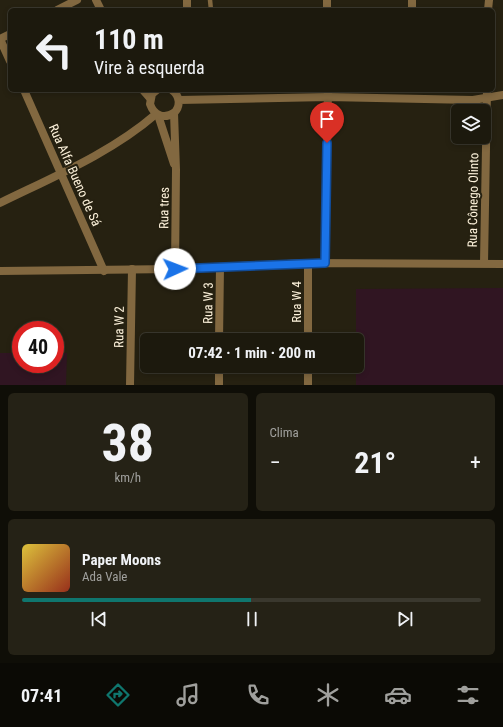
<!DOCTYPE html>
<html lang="pt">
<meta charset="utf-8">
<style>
:root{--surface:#1c190d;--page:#252216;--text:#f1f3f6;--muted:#a0a09d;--line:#3a382e;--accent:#0f766e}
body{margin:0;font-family:"Roboto Condensed",sans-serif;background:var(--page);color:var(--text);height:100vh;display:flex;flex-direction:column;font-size:15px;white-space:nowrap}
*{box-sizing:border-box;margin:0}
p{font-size:13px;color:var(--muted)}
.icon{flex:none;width:22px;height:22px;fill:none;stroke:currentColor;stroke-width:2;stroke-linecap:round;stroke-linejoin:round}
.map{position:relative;height:385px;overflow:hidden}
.side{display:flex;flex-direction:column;gap:8px;padding:8px;background:#0f0e07;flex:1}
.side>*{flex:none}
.hud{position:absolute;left:8px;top:8px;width:487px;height:84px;border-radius:6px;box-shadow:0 2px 6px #0003,0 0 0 1px var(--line);background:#1c190d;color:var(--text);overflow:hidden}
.fabs{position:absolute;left:451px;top:104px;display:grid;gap:8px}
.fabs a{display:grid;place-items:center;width:40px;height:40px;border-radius:6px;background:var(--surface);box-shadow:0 2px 6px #0003,0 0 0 1px var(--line);font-size:20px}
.speed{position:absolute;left:12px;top:321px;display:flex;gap:8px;font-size:20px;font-weight:700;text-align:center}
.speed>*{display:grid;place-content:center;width:52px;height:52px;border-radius:50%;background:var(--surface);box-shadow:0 2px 6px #0003,0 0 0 1px var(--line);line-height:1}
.speed .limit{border:6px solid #d22;background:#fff;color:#111}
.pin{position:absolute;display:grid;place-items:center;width:34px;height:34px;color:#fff;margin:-41px -17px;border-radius:50% 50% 50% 0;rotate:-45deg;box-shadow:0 0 4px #0007}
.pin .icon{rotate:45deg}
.me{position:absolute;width:44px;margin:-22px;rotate:88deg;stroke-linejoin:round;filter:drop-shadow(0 0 3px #0008)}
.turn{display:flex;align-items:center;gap:14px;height:84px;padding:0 20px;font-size:18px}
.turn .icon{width:52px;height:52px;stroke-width:2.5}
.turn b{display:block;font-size:28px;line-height:34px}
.big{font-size:30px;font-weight:700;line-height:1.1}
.side .widget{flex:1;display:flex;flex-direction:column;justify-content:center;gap:6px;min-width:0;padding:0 14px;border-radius:6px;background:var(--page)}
.side .dial{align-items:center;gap:0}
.dial b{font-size:52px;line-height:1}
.song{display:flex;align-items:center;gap:12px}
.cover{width:48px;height:48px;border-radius:6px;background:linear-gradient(135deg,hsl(50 70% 55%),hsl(10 70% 35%))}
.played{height:4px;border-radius:2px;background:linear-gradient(90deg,var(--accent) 50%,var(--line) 50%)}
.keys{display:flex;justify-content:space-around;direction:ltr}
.heat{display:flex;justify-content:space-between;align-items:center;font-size:22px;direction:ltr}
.side .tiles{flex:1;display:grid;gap:8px;grid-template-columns:1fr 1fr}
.widget:last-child{grid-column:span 2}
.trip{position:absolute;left:140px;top:333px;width:224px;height:40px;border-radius:6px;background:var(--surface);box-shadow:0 2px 6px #0003,0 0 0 1px var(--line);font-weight:700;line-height:40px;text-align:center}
.dock{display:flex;height:64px;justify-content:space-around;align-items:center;background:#0b0a05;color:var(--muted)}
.dock .icon{width:28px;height:28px}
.dock .active{color:var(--accent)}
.dock b{font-size:18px;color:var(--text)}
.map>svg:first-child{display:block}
.green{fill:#301522}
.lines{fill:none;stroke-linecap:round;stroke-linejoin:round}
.service{stroke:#826840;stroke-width:4.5}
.minor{stroke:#826840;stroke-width:8}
.tertiary{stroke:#826840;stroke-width:8}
.route-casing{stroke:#114b97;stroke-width:10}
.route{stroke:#1a73e8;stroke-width:7}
.labels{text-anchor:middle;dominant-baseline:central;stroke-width:4;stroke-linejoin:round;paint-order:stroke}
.street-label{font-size:13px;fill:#fcf1da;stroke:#262111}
</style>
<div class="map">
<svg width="503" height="385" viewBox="0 0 503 385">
<rect width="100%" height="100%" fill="#262111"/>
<!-- green -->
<path class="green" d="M503,288V385H356V289Z
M0,353H21V364H55V353H67L66,385H0Z"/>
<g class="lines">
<!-- service -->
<path class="service" d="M210,0L211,10"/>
<!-- minor -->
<path class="minor" d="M96,0L101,10
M412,0V10
M57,10L77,0
M187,10V0
M327,10V0
M488,10L489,0
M0,39L10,61
M0,39L10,34
M24,90L104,271
M143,90L150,98
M174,113L176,170L175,269
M158,115L174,164
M308,263V340
M325,263L328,90
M484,263L487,90
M219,340L220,267
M308,366V385
M130,385L132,269
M219,385V366"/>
<!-- tertiary -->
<path class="tertiary" d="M157,90L152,94L150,104C154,116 164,119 174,113C181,106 180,96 172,90
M179,100L328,97L473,100L503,95
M0,203C53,177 111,153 156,114
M0,271L175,269L308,263L503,264"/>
</g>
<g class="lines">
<!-- route casing -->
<g class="route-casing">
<path id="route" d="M175,269L325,263L327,143"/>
</g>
<!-- route -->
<use href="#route" class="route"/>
</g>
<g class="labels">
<!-- street labels -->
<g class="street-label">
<text transform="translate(75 175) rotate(66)">Rua Alfa Bueno de Sá</text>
<text transform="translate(473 200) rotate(-89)">Rua Cônego Olinto</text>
<text transform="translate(164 208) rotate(-89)">Rua tres</text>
<text transform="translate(296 302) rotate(-90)">Rua W 4</text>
<text transform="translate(208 303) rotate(-89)">Rua W 3</text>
<text transform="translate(119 327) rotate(-89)">Rua W 2</text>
</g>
</g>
</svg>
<div class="fabs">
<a><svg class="icon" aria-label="layers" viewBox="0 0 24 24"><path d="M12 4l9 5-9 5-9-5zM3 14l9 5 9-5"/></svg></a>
</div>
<div class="speed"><div class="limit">40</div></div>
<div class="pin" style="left:327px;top:143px;background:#d93025"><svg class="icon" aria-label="arrive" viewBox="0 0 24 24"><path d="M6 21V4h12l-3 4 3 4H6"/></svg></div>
<svg class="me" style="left:175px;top:269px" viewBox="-20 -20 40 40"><circle r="19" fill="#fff"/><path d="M0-13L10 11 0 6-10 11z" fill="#1a73e8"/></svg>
<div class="trip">07:42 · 1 min · 200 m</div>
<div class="hud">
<div class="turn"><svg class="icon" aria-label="left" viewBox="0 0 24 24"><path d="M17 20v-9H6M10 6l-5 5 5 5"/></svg><div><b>110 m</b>Vire à esquerda</div></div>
</div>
</div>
<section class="side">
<div class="tiles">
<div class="widget dial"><b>38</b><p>km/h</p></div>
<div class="widget"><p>Clima</p>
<div class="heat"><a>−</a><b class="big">21°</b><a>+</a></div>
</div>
<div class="widget">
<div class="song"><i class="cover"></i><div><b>Paper Moons</b><p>Ada Vale</p></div></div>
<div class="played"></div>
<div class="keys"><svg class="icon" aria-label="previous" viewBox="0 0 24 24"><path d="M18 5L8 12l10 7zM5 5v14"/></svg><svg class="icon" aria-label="pause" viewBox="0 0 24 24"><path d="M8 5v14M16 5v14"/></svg><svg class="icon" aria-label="next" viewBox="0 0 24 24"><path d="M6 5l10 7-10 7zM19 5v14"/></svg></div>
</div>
</div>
</section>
<nav class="dock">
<b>07:41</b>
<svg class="icon active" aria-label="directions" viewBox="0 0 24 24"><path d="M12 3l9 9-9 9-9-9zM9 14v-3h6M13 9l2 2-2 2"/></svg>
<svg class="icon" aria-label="music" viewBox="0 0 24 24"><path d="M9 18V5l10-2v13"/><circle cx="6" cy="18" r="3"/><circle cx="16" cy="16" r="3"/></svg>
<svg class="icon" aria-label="phone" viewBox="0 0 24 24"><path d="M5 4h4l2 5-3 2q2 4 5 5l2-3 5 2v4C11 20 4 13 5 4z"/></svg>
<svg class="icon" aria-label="climate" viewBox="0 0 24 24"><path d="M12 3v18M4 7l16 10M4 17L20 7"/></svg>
<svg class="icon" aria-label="car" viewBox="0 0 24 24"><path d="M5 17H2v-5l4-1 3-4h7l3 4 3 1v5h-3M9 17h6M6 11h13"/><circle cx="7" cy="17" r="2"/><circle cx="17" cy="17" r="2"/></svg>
<svg class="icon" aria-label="filters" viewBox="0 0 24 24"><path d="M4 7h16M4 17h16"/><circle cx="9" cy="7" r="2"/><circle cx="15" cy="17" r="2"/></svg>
</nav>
